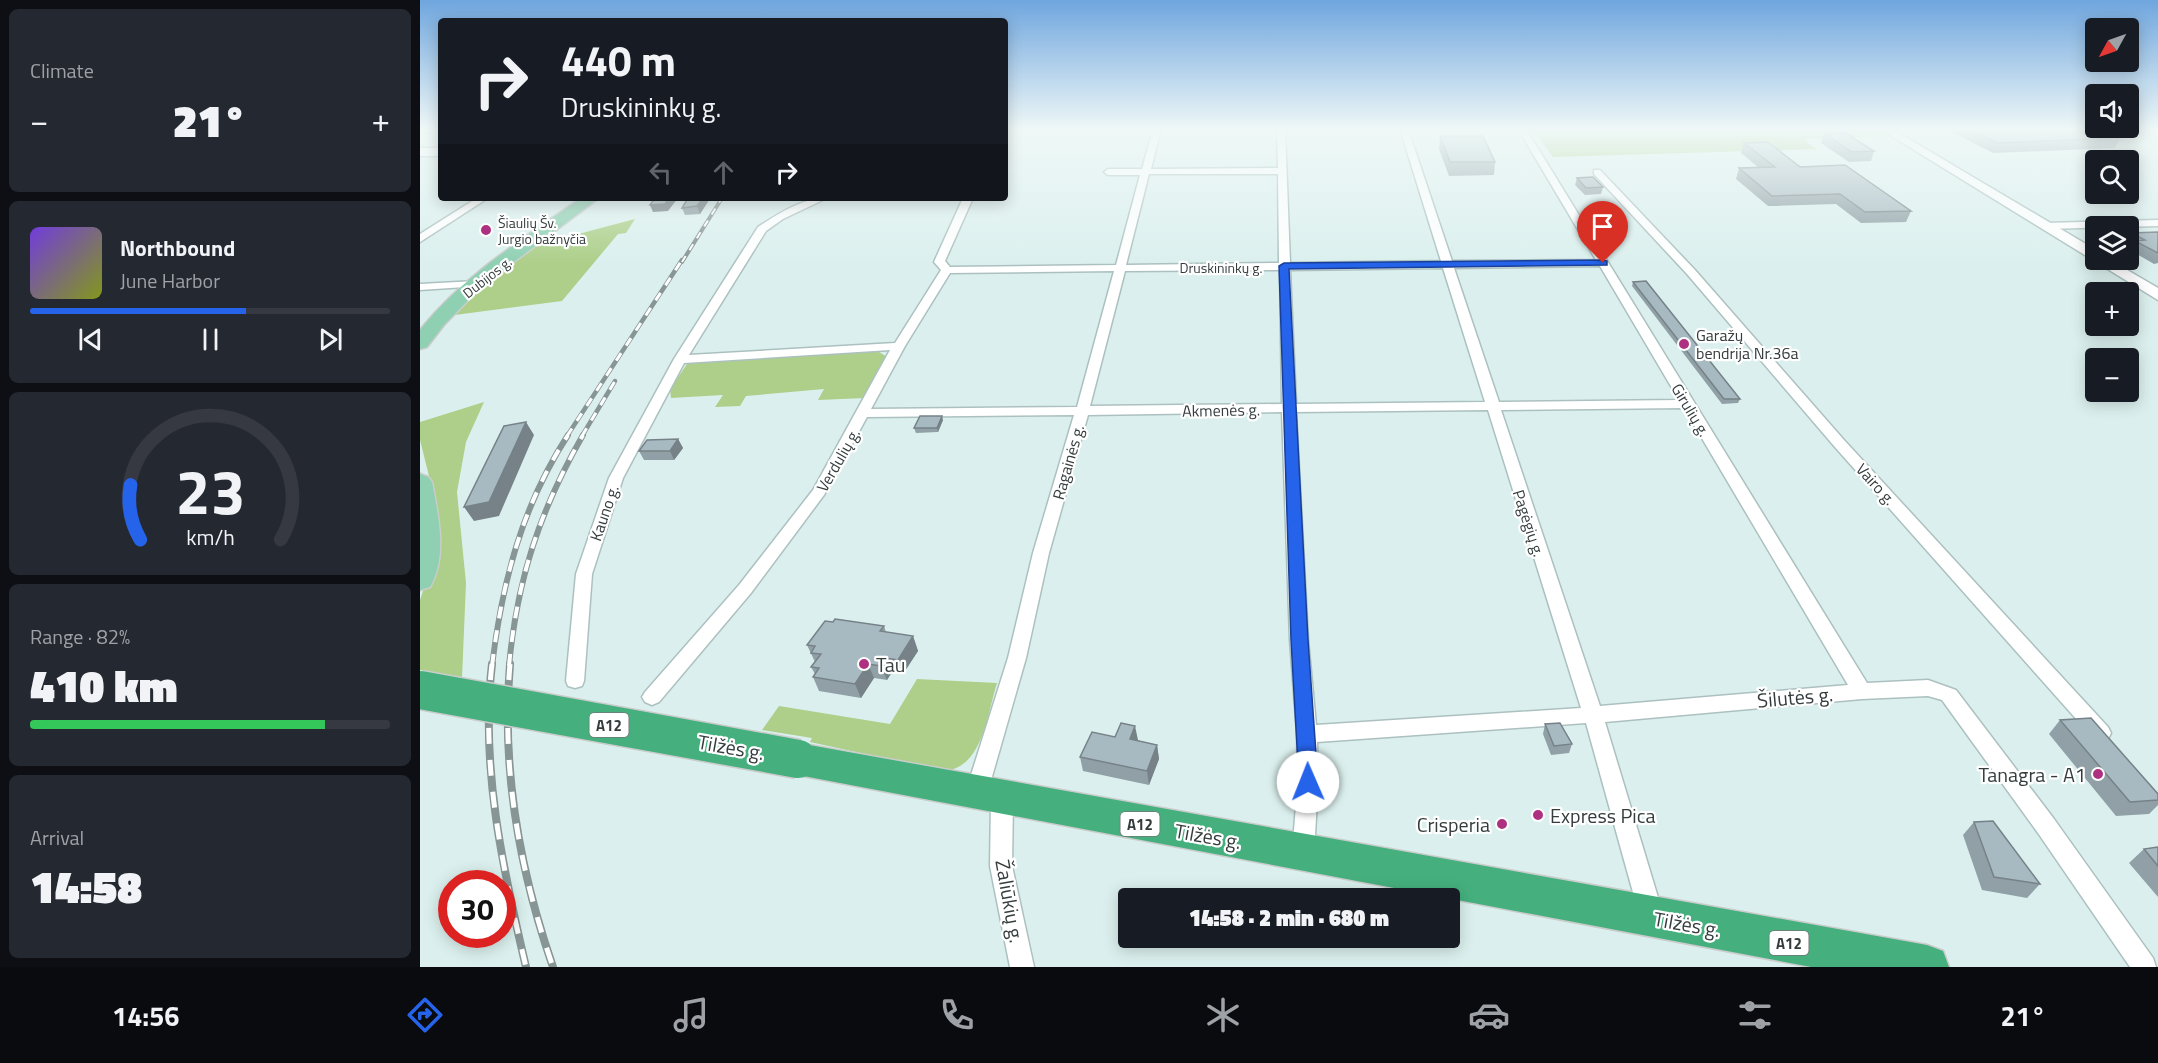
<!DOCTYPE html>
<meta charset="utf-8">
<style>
:root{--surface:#171b24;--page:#242831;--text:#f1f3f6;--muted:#9ea1a6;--line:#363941;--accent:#2563eb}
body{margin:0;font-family:"Titillium Web",sans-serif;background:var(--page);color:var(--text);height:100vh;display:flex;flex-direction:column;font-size:22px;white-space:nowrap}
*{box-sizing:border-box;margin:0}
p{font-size:20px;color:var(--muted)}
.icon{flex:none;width:33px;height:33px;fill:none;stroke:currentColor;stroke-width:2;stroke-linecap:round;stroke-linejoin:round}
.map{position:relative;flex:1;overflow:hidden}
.details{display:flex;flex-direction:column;gap:9px;padding:9px;background:#0d0f14;width:420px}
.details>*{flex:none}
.hud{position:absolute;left:18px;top:18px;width:570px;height:183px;border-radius:6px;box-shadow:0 3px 15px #0003;background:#171b24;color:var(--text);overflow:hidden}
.needle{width:39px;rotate:230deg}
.tools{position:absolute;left:1665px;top:18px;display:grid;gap:12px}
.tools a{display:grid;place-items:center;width:54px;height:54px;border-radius:6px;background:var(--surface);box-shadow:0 3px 15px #0003;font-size:30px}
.speed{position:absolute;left:18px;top:870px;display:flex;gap:12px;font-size:30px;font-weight:700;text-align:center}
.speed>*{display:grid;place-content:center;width:78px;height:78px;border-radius:50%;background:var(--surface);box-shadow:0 3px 15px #0003;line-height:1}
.speed .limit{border:9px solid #d22;background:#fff;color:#111}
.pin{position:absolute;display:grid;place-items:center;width:51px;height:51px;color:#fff;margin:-62px -26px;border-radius:50% 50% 50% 0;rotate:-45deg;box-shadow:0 0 6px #0007}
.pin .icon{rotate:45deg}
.me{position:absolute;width:66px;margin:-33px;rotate:359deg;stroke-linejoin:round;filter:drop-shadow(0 0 4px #0008)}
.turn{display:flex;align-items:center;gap:21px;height:126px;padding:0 24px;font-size:27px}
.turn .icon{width:78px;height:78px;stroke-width:2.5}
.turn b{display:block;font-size:42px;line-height:51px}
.lanes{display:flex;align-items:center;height:57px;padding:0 24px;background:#0003;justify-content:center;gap:30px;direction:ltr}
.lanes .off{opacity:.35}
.big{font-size:45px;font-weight:800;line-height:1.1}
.details .card{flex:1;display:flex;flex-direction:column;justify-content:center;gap:9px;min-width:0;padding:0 21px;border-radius:9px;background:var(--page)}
.details .dial{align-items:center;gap:0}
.dial svg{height:156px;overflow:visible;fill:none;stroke:var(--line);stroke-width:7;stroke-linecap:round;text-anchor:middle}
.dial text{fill:var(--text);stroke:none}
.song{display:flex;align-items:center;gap:18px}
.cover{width:72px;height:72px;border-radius:9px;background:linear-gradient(135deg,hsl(260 70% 55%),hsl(70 70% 35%))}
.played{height:6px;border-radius:3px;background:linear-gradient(90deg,var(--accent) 60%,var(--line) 60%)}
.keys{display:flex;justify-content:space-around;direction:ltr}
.heat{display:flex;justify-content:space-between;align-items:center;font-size:33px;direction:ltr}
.charge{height:9px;border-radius:4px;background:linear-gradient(90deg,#34c759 82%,var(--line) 0)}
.trip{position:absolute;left:698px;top:888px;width:342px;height:60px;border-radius:6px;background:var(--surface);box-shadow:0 3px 15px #0003;font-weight:800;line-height:60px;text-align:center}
.dock{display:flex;height:96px;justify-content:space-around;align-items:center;background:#090b0e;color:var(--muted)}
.dock .icon{width:42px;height:42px}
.dock .current{color:var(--accent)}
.dock b{font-size:27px;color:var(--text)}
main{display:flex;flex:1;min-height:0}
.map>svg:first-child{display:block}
.green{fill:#adcf89}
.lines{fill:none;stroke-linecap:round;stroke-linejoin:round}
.street-casing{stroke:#acc1bf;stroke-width:3}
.secondary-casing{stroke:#acc1bf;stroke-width:3}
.primary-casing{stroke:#cacccc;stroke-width:3}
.highway-casing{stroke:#cacccc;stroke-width:3}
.street{fill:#fff;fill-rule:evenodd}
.secondary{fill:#fff;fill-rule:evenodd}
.primary{fill:#8fd0b2;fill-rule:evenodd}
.highway{fill:#45b07e;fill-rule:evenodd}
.rail-far3-casing{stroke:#879594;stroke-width:4}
.rail-far2-casing{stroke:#879594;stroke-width:4.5}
.rail-far1-casing{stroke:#879594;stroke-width:6}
.rail-casing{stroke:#879594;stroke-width:8}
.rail-far3{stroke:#fff;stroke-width:2;stroke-dasharray:7;stroke-linecap:butt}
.rail-far2{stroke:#fff;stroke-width:3;stroke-dasharray:9;stroke-linecap:butt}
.rail-far1{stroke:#fff;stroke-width:4;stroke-dasharray:12;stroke-linecap:butt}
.rail{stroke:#fff;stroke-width:5;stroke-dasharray:16;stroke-linecap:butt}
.highway-bridge-casing{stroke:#cacccc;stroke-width:41;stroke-linecap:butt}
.highway-bridge{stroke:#45b07e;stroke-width:38}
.wall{fill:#90a0a6}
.shaded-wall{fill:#768287}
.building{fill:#a8bac1;stroke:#768287;stroke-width:1.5}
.route{fill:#2563eb;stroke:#184099;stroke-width:1.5}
.poi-dot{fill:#ad3081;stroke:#fff;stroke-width:2}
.labels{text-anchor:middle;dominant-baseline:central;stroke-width:4.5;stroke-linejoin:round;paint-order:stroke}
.far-poi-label{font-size:14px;fill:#343c3c;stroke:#fff;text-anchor:start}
.far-street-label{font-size:14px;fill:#343c3c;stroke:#fff}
.shield{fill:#fff;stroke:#717676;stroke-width:1.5}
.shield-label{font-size:15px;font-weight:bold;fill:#343c3c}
.poi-label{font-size:16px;fill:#343c3c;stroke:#fff;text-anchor:start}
.street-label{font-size:16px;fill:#343c3c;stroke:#fff}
.near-poi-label{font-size:20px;fill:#343c3c;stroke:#fff;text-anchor:start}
.near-street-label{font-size:20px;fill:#343c3c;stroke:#fff}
</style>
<main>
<section class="details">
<div class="card"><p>Climate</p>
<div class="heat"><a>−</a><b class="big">21°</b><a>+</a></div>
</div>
<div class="card">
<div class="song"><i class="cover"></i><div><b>Northbound</b><p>June Harbor</p></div></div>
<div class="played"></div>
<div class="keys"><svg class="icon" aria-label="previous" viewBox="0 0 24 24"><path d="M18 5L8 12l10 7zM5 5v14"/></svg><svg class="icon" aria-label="pause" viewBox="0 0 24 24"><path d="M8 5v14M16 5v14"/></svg><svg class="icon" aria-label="next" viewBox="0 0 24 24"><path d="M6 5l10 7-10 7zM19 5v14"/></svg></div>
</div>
<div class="card dial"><svg viewBox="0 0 100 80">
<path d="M14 69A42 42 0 1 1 86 69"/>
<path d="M14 69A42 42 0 0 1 9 41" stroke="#2563eb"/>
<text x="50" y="56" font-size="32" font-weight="700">23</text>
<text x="50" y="72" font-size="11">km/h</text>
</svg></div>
<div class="card"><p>Range · 82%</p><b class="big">410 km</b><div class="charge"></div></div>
<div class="card"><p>Arrival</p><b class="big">14:58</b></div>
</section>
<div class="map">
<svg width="1738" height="967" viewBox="0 0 1738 967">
<rect width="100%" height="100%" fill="#dbf0ee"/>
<!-- green -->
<path class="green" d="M1112,129H1459L1471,136L1383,139L1396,149L1133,157Z
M215,219L206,233L198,234L142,301L27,316L113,246Z
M456,350L467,357L445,398L398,400L404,389L326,396L320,406L295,407L303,395L251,398L250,389L267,364L277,359Z
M64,402L46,442L37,492L46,583L42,678L0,670V600L20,539L17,508L0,440V422Z
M497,679L577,683C567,714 563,769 523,771L390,742L392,738L342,730L359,706L470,724Z"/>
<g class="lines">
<!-- street casing -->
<g class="street-casing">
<path id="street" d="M16,129L15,131L0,134V130Z
M733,129H741L731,169L858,168L857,129H865L870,263L1021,261L980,129H988L1032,261L1176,260L1098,129H1106L1447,683L1508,680L1536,690L1634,819L1733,958L1736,967H1710L1618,833L1522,700L1508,696L1442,699L1185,722L1243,914L1239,922L1231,925L1223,922L1219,914L1166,723L897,742L898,781L894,854L891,861L883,864L875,861L872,854L878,781L877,734L870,640L862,412L668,415L629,553L606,658L567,794L563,801L556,803L549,801L545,794L588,658L613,553L654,415L447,417L404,495L331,593L239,702L232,705L225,702L222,697L225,692L319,585L393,490L470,350L264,363L203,478L172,574L164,681L162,686L155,688L148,686L146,681L156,574L189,478L254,359L338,227C358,214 382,198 407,198L363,219L346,231L269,355L475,343L521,270L514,262L543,198H553L525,261L530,267L696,265L720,175H688L684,172L688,169H722ZM729,174H858L859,263L706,265ZM1180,266L1259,400L1079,402L1034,268ZM1023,268L1065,402L876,404L870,270ZM860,270L862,404L670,406L705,271ZM694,271L657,407L451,409L485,346L530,273ZM1264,408L1428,685L1180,706L1081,410ZM1068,410L1161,708L896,725L888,640L876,412Z
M1174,170H1180L1275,270L1424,440L1688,727L1691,733L1688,739L1681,741L1674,739L1414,446L1267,274L1174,174Z
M57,198H68L0,242V234Z
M1738,220V226L1625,229L1620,226L1625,223Z
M56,281L60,282V286L0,290V284Z
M582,790L589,792L593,799L592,866L614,967H590L570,866L571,799L575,792Z"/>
</g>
<!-- secondary casing -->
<g class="secondary-casing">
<path id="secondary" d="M1460,129H1472L1676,250V260H1690L1738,288V300Z
M0,148H21V156H0Z"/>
</g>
<!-- primary casing -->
<g class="primary-casing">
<path id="primary" d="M161,198H179L63,285L24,325L7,347L0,349V330C44,275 104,238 161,198Z
M0,474L8,477L12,482C18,515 28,556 10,587L0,590Z"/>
</g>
<!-- highway casing -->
<g class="highway-casing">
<path id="highway" d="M378,743L1507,945L1523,951L1529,967H1391L378,775L365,770L360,759L365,748Z"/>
</g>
<!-- street -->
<use href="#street" class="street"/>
<!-- secondary -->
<use href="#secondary" class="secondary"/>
<!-- primary -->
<use href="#primary" class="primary"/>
<!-- highway -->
<use href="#highway" class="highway"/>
<!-- rail-far3 casing -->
<g class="rail-far3-casing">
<path id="rail-far3" d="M262,262L302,198"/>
</g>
<!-- rail-far2 casing -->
<g class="rail-far2-casing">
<path id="rail-far2" d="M147,436L262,260
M162,436L195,381"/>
</g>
<!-- rail-far1 casing -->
<g class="rail-far1-casing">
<path id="rail-far1" d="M72,666C82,582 102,506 148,435
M89,666C97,579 120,510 163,435"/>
</g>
<!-- rail casing -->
<g class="rail-casing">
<path id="rail" d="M72,664C60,765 83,870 106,967
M90,664C81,768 99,869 133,967"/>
</g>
<!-- rail-far3 -->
<use href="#rail-far3" class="rail-far3"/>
<!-- rail-far2 -->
<use href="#rail-far2" class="rail-far2"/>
<!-- rail-far1 -->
<use href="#rail-far1" class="rail-far1"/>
<!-- rail -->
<use href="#rail" class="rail"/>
<!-- highway-bridge casing -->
<g class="highway-bridge-casing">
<path id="highway-bridge" d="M0,690L378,759"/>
</g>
<!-- highway-bridge -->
<use href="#highway-bridge" class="highway-bridge"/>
</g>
<!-- wall -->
<path class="wall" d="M1526,129H1679L1700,138L1695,148L1573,153Z
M1404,134L1454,151L1451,161L1429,162L1401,143Z
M1020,136L1075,162L1074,175L1029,176L1019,149Z
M1324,143L1491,211L1486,222L1441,223L1416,204L1348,206L1316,179L1319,168H1339L1321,153Z
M1157,178L1183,187L1181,194L1165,195L1155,185Z
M268,198H288L289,200L280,214L265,215L262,208Z
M1738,232V263L1734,264L1710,250L1712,245L1708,243V238L1711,233Z
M1213,282L1320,399L1318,403L1302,404L1212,286Z
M523,420L518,432L496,433L494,428Z
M258,439L263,448L254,460H224L219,451Z
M464,626L466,632L493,636L498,651L483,674L472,672L467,680L454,678L441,698L399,691L393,677L395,674L391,667L395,662L387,645Z
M1640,720L1738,794V805L1729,814L1696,816L1629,734Z
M1125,724L1152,744L1149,753L1131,755L1123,734Z
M695,737L718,740L717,741L737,745L739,759L729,785L663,771L660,757Z
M1554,822L1620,884L1607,898L1562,890L1543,835Z
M1738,847V897L1709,863L1724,849Z"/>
<!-- shaded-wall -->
<path class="shaded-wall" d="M249,198H258L248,211L233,212L230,205Z
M283,198H288L289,200L280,214L277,206Z
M522,416L523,420L518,432L517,428Z
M106,422L114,435L79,516L54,521L44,507Z
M258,439L263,448L254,460L250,451Z
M493,636L498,651L483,674L478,660Z
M466,658L472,672L467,680L461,666Z
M448,664L454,678L441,698L435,684Z
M715,726L718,740L712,754L710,739Z
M737,745L739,759L729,785L727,771Z"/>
<!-- building -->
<path class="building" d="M1548,129H1679L1700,138L1577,143Z
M1425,133L1454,151L1432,152L1404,134Z
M1020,136H1063L1075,162H1030Z
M1348,142L1380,167L1425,165L1491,211L1445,212L1420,194L1352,196L1319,168L1355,167L1324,143Z
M1173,177L1183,187L1166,188L1157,178Z
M235,198H249L245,204L230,205Z
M268,198H283L277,206L262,208Z
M1738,232V253L1715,241L1725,240L1711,233Z
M1226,281L1320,399H1304L1213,282Z
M500,416H522L517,428H494Z
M106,422L69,502L44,507L84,426Z
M258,439L250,451H219L227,440Z
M415,619L464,626L460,631L493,636L478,660L466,658L461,666L448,664L435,684L393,677L399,668L391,667L401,654L391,653L395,646L387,645L405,621L413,622Z
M1671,718L1738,794V800L1710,802L1640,720Z
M701,723L715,726L710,739L737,745L727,771L660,757L672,732L695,737Z
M1140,723L1152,744L1134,746L1125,724Z
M1573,821L1620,884L1574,877L1554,822Z
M1738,847V866L1724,849Z"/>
<!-- sky -->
<linearGradient id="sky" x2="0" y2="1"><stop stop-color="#6fa6de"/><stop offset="0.49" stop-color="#eff8f7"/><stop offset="1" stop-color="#eff8f7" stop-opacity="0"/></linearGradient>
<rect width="1738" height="264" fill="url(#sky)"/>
<!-- route -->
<path class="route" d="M1183,260L1187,261V265L869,269L888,640L898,782L895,787L888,790L882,787L879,782L871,640L859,266L864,263Z"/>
<!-- markers -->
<g class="poi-dot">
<circle cx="66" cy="230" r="6"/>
<circle cx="1264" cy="344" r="6"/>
<circle cx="444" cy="664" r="6"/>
<circle cx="1678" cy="774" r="6"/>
<circle cx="1118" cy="815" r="6"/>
<circle cx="1082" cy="824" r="6"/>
</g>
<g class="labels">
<!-- far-poi labels -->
<g class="far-poi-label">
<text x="78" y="222">Šiaulių Šv.<tspan x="78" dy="16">Jurgio bažnyčia</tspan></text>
</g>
<!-- far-street labels -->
<g class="far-street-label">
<text x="801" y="267">Druskininkų g.</text>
<text transform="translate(67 277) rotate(-38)">Dubijos g.</text>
</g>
<!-- shield labels -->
<g class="shield">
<rect x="169.5" y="713" width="39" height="24" rx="4.5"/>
<rect x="700.5" y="812" width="39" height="24" rx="4.5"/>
<rect x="1349.5" y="931" width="39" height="24" rx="4.5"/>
</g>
<g class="shield-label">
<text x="189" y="725">A12</text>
<text x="720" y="824">A12</text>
<text x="1369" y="943">A12</text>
</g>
<!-- poi labels -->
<g class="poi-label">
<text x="1276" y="335">Garažų<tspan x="1276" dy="18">bendrija Nr.36a</tspan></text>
</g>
<!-- street labels -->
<g class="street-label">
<text transform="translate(801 410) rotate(-1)">Akmenės g.</text>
<text transform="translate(1271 410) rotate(59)">Girulių g.</text>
<text transform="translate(418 460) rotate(-60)">Verdulių g.</text>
<text transform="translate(648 462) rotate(-74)">Ragainės g.</text>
<text transform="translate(1456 484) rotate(48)">Vairo g.</text>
<text transform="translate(184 513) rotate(-71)">Kauno g.</text>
<text transform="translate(1109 523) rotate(72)">Pagėgių g.</text>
</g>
<!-- near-poi labels -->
<g class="near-poi-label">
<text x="456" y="664">Tau</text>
<text x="1666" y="774" text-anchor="end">Tanagra - A1</text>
<text x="1130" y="815">Express Pica</text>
<text x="1070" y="824" text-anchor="end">Crisperia</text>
</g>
<!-- near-street labels -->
<g class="near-street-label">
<text transform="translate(1375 697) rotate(-5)">Šilutės g.</text>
<text transform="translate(311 747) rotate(10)">Tilžės g.</text>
<text transform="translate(788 836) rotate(10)">Tilžės g.</text>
<text transform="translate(590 901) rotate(80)">Žaliūkių g.</text>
<text transform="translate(1267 924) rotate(10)">Tilžės g.</text>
</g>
</g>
</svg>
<div class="tools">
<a><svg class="needle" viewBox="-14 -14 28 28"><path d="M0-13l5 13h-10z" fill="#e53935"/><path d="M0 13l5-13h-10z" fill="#9ea1a6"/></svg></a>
<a><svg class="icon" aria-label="sound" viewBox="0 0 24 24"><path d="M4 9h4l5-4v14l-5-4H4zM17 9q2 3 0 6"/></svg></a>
<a><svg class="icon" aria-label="search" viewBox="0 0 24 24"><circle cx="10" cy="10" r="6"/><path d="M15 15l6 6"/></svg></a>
<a><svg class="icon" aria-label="layers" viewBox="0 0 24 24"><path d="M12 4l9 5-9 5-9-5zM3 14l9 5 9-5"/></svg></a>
<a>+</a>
<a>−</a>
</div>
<div class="speed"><div class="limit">30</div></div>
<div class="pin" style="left:1183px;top:263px;background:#d93025"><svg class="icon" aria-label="arrive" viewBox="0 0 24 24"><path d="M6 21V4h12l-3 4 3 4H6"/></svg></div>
<svg class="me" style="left:888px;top:782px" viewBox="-20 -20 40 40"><circle r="19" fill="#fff"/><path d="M0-13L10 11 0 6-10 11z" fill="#2563eb"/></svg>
<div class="trip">14:58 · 2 min · 680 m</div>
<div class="hud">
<div class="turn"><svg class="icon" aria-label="right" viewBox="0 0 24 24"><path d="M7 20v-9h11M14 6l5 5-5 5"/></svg><div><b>440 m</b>Druskininkų g.</div></div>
<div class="lanes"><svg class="icon off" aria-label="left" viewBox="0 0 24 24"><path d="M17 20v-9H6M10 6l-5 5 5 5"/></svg><svg class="icon off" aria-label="ahead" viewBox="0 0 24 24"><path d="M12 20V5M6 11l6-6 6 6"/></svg><svg class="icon" aria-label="right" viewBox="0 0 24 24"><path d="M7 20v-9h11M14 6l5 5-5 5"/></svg></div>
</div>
</div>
</main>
<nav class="dock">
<b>14:56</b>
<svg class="icon current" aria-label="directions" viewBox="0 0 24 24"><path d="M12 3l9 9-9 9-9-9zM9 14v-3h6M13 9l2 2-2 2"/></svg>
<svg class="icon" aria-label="music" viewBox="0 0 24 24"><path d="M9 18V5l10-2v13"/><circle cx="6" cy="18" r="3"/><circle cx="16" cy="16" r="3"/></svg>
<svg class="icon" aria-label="phone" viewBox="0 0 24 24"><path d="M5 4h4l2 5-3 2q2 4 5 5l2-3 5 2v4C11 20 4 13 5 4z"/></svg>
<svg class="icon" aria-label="climate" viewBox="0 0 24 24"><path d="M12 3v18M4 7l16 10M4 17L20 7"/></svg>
<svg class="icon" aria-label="car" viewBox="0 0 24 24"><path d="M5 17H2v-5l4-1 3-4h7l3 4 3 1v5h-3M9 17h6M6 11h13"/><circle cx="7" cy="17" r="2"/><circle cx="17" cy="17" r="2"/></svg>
<svg class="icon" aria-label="filters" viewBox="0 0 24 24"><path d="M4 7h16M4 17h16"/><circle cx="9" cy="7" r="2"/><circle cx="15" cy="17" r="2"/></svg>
<b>21°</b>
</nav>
